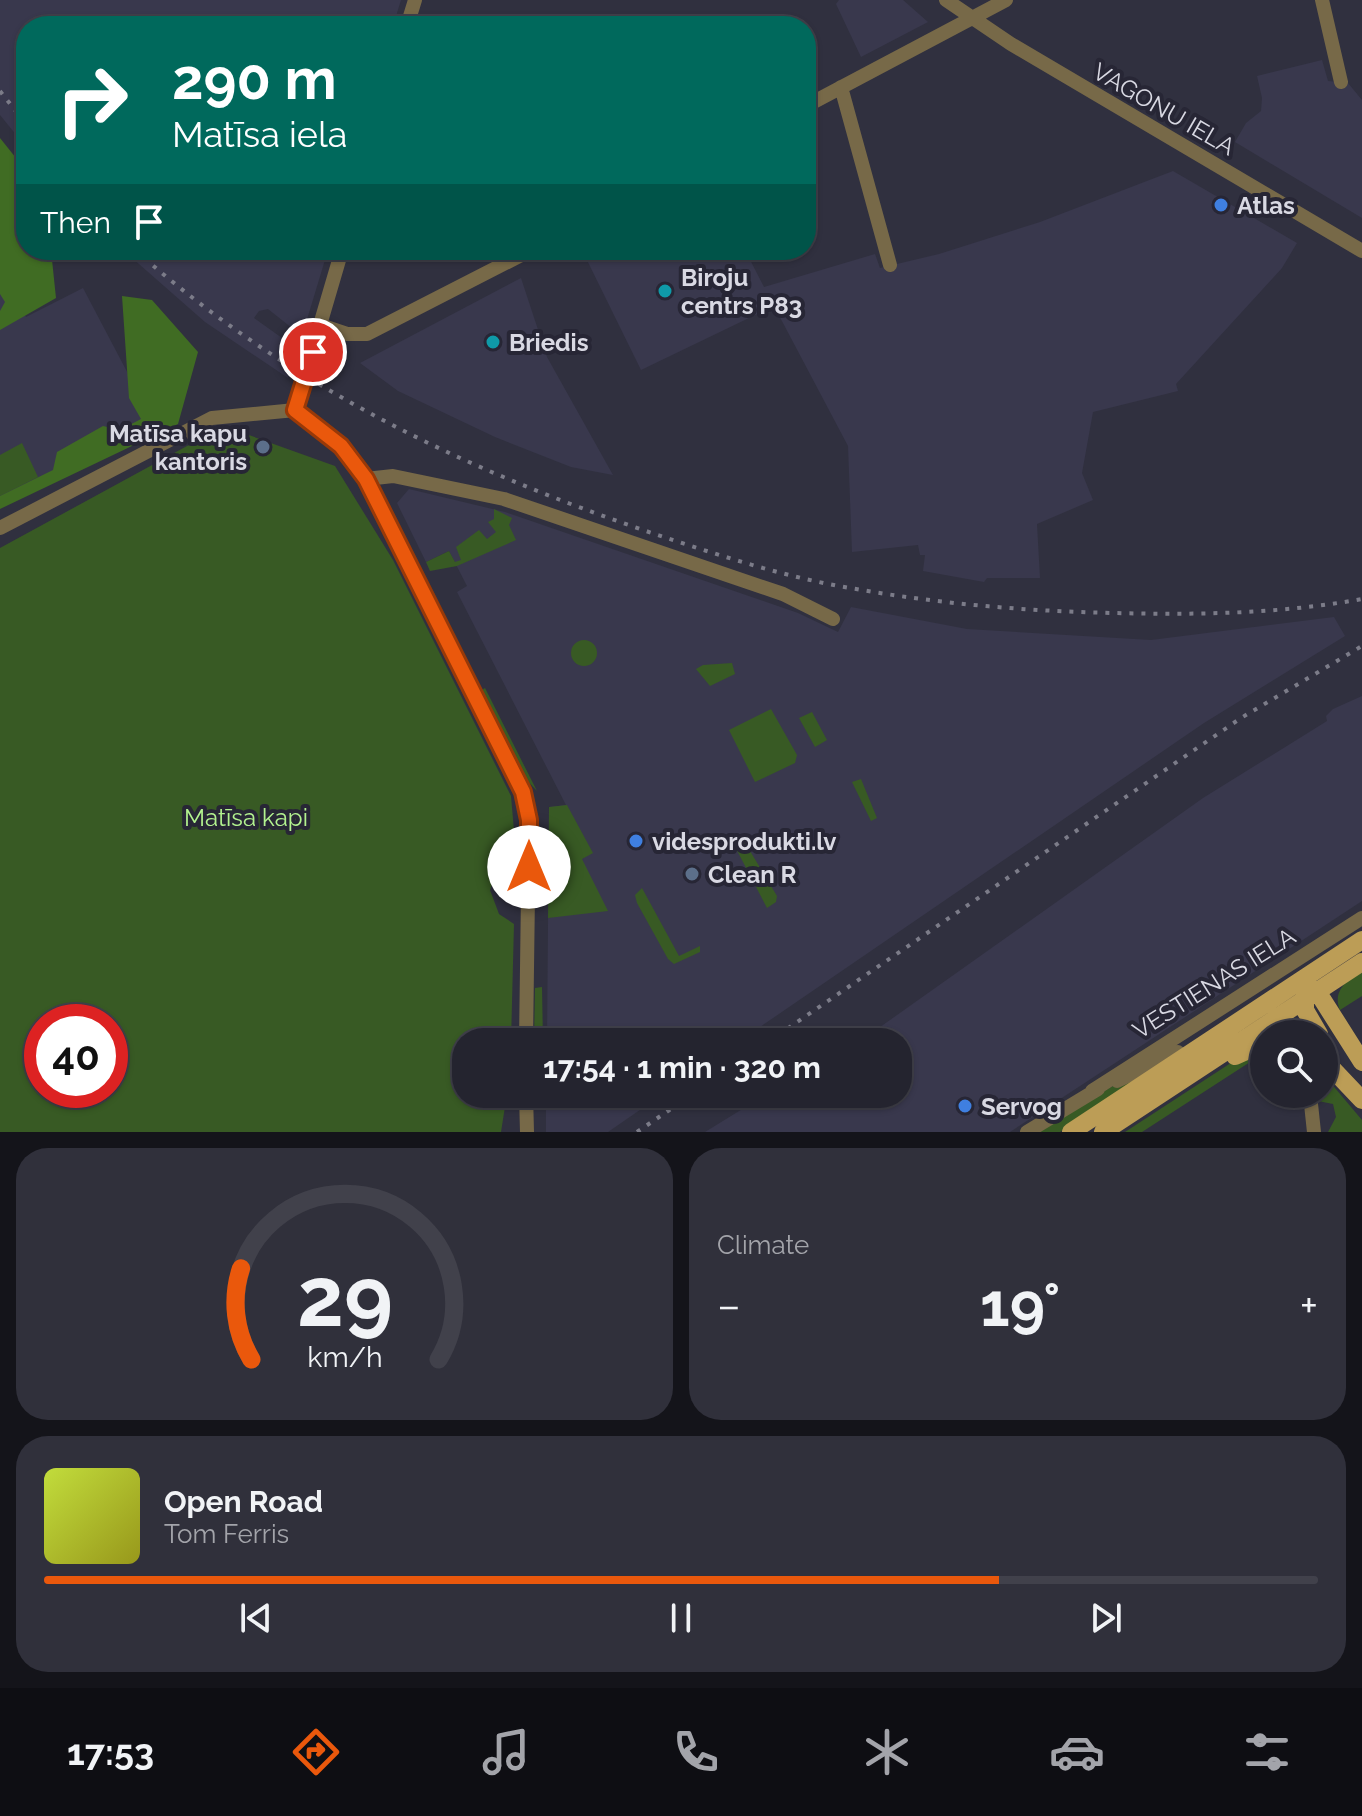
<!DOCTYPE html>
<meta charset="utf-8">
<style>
:root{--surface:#24242f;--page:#30303b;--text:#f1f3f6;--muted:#a3a4aa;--line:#41414b;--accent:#ea580c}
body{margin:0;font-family:Raleway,sans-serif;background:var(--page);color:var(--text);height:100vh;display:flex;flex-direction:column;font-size:30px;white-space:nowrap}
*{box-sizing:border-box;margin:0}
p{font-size:26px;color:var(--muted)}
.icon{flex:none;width:44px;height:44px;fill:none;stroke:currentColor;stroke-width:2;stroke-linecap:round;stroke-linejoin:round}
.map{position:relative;height:1132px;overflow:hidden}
.details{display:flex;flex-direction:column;gap:16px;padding:16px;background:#14141a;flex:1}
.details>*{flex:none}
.banner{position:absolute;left:16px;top:16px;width:800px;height:244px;border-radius:32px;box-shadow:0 2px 6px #0004,0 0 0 2px var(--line);background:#00695c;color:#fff;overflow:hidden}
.controls{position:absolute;left:1250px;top:1020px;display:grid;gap:16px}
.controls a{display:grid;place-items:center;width:88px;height:88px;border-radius:50%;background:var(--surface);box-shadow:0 2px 6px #0004,0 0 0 2px var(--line);font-size:40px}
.speed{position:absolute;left:24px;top:1004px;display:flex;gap:16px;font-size:40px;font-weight:700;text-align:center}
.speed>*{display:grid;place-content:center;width:104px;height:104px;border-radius:50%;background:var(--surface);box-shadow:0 2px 6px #0004,0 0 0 2px var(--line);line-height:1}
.speed .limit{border:12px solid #d22;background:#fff;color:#111}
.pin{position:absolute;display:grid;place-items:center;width:68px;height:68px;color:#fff;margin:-34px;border:4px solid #fff;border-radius:50%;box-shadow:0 2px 8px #0007}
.me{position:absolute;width:88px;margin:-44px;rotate:0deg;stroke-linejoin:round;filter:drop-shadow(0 0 6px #0008)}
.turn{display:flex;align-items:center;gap:28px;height:168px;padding:0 24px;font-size:36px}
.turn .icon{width:104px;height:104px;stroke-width:2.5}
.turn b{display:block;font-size:56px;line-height:68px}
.then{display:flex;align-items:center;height:76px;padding:0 24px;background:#0003;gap:16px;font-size:30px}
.big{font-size:60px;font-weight:700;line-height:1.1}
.details .card{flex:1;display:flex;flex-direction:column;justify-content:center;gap:12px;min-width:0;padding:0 28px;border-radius:32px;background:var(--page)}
.details .dial{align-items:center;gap:0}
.dial svg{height:208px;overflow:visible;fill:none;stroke:var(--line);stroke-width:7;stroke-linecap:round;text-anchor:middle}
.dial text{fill:var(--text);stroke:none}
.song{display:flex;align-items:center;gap:24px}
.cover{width:96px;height:96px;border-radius:12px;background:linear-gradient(135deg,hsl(70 70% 55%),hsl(60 70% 35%))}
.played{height:8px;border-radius:4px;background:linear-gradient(90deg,var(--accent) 75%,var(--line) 75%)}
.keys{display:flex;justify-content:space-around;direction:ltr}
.heat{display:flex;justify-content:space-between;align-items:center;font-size:44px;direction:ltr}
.details .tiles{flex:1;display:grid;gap:16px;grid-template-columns:1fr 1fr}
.card:last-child{grid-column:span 2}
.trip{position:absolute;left:452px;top:1028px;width:460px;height:80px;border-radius:32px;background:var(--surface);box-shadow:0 2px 6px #0004,0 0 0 2px var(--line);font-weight:700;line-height:80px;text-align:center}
.tabs{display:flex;height:128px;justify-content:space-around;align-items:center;background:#0e0e13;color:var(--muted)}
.tabs .icon{width:56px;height:56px}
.tabs .selected{color:var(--accent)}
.tabs b{font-size:36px;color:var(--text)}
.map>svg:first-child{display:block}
.built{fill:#39384d}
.green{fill:#385a24;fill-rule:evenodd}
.forest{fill:#406c23}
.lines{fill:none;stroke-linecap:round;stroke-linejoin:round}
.minor{stroke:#776948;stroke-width:14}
.major{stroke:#bc9d56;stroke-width:18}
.rail{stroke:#7c7c89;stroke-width:4;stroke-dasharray:4 8;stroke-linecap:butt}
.route-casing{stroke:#983908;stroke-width:20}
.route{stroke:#ea580c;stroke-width:14}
.shop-dot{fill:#3f7fe0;stroke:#272635;stroke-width:3}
.culture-dot{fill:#0f9aa8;stroke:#272635;stroke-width:3}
.service-dot{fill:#5c6f8a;stroke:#272635;stroke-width:3}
.labels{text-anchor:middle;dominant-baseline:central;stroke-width:8;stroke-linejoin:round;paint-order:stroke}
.street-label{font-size:24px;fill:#d9d9e3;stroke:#272635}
.poi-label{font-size:24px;font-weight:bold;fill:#d9d9e3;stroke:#272635;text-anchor:start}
.park-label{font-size:24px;fill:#b3f38f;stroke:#272635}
</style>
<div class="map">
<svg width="1362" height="1132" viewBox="0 0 1362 1132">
<rect width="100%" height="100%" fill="#30303f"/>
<!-- built -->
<path class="built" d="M0,0H401L393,26H26V147L0,115Z
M839,0H903L928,22L861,57L836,4Z
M1322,60L1328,81L1348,83L1362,100V218L1235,142L1246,123L1261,111L1262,98L1257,76Z
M1173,171L1297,243L1282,268L1176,384L1178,391L1093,412L1082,473L1093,500L1037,524L1040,578H987L984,582L923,571L925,555H920L918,545L852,552L848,446L774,306L641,370L582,250H745L764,287L875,254L880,268L939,254L1040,222Z
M123,250H328L302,336L268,309L259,311L254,318L296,348L288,378L205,322Z
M0,268L26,317L83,288L155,425L0,507Z
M521,278L547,357L613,475L571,467L495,437L398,391L360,363Z
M409,489L505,512L798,613L838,632L851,607L967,629L1151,640L1334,617L1345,636L1204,723L738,1042H547L549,807L566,805L457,592L467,586L449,551L426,562L397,503Z
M1362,696V901L1010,1132H705L767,1094H898V1042H859L1203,798L1327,721L1326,716L1333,709Z
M546,1094H663L608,1132H546Z"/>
<!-- green -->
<path class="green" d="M232,429L335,466L393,560L511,796L516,854L499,866L490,890L499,914L514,924L511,1042H466V1094H507L501,1132H0V548L187,446ZM42,1022H110V1090H42Z
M22,443L38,477L0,496V455Z
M494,509L512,518L509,525L516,540L457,566L430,571L426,562L449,551L455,562L461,560L456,547L479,530L487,539L496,532L488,522L494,519Z
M571 653a13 13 0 1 1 26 0a13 13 0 1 1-26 0Z
M732,663L735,674L710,686L696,669L703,665Z
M485,688L537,791L522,775L480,691Z
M771,709L797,755L795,763L755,782L729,730Z
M812,712L827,740L815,747L799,718Z
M861,779L877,818L871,821L852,782Z
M567,805L593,853L582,859L608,911L548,918L549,807Z
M741,836L777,896L776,902L767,908L731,839Z
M642,888L679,956L700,946V952L674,964L668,959L637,903L635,895Z
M1362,971V996L1340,1010C1332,991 1347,980 1362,971Z
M542,987L543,1042H534L535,988Z
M1264,1048V1053L1142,1132H1125L1240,1057Z
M1324,1075L1362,1120V1132H1328L1336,1117L1333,1104L1318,1101L1317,1094H1324Z
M1134,1077L1137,1082L1060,1132H1039L1111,1087Z"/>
<!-- forest -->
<path class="forest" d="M0,138L24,168L26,250H51L56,298L0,330V311L5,302L0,294Z
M122,296L152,300L198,352L178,424L0,509V496L53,470L57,452L103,426L120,430L141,419L129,398Z"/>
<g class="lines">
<!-- minor -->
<path class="minor" d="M946,0L1011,44L1362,251
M1322,0L1341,82
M407,26L415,0
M841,87L890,265
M806,106L1006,0
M320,325L347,334H367L531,250
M295,410L341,446L366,479L523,792L529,820L526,1042
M295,410L342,250
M366,479L393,476L504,499L783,594L833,619
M0,528L212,418L295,410
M1117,1081L1178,1052
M1092,1091L1362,918
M526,1094L527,1132
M1311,1104L1314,1132
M1027,1132L1098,1089"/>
<!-- major -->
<path class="major" d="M1305,986L1317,991L1362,1062
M1305,990V1010L1319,1034
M1235,1056L1264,1043
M1324,1060L1362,1100
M1071,1132L1362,940
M1103,1132L1362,962"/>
<!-- rail -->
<path class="rail" d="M0,91L26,124
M135,250C288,385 459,468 652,533C718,555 787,578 856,589C941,604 1026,611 1112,613C1196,615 1279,614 1362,599
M768,1042L1241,718L1362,646
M637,1132L693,1094"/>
</g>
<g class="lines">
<!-- route casing -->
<g class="route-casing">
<path id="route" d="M313,352L295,410L341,446L366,479L523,792L529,820V867"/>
</g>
<!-- route -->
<use href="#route" class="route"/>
</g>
<!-- markers -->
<g class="shop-dot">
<circle cx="1221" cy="205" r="8"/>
<circle cx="636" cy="841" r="8"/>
<circle cx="965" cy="1106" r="8"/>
</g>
<g class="culture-dot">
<circle cx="665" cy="291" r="8"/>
<circle cx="493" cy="342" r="8"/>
</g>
<g class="service-dot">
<circle cx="263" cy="447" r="8"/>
<circle cx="692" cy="874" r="8"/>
</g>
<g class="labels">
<!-- street labels -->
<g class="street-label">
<text transform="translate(1164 109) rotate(30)">VAGONU IELA</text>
<text transform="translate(1214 983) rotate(-32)">VESTIENAS IELA</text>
</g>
<!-- poi labels -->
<g class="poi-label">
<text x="1237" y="205">Atlas</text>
<text x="681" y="277">Biroju<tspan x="681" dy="28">centrs P83</tspan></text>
<text x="509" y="342">Briedis</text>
<text x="247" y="433" text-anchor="end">Matīsa kapu<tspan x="247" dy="28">kantoris</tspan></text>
<text x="652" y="841">videsprodukti.lv</text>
<text x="708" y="874">Clean R</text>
<text x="981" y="1106">Servog</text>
</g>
<!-- park labels -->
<g class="park-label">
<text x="246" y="817">Matīsa kapi</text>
</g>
</g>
</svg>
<div class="controls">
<a><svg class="icon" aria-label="search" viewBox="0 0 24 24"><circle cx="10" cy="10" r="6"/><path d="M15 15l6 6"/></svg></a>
</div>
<div class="speed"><div class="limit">40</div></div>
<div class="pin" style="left:313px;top:352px;background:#d93025"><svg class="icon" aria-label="arrive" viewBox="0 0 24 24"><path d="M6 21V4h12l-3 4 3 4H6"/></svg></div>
<svg class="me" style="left:529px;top:867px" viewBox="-20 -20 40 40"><circle r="19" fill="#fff"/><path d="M0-13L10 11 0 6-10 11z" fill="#ea580c"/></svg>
<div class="trip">17:54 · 1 min · 320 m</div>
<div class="banner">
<div class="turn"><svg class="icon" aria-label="right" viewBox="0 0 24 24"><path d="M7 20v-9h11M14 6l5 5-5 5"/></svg><div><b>290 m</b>Matīsa iela</div></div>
<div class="then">Then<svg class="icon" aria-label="arrive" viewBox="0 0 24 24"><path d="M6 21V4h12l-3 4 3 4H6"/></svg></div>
</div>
</div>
<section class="details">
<div class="tiles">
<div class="card dial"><svg viewBox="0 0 100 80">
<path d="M14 69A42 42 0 1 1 86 69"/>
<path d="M14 69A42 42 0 0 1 10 34" stroke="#ea580c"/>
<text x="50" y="56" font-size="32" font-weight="700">29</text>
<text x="50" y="72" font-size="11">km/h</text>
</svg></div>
<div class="card"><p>Climate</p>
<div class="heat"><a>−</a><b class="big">19°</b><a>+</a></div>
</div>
<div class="card">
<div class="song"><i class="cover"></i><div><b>Open Road</b><p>Tom Ferris</p></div></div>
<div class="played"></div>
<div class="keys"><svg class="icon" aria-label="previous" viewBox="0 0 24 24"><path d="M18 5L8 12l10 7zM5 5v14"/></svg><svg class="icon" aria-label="pause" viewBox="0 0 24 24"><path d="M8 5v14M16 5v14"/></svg><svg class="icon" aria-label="next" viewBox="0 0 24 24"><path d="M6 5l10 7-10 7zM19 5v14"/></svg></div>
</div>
</div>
</section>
<nav class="tabs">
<b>17:53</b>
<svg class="icon selected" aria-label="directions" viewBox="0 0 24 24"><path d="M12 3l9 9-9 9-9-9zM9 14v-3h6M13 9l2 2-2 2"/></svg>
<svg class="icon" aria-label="music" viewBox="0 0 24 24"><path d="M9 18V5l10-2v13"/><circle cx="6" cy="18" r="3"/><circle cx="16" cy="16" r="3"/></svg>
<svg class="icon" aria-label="phone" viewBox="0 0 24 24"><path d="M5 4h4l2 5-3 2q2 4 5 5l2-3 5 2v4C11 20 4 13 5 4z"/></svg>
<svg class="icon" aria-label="climate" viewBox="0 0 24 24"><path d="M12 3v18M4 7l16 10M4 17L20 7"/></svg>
<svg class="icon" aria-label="car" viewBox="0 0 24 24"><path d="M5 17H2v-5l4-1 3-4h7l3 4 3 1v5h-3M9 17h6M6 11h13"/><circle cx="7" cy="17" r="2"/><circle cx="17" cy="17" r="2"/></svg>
<svg class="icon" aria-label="filters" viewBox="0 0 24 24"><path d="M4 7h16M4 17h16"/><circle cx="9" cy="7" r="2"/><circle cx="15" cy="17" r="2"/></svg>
</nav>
